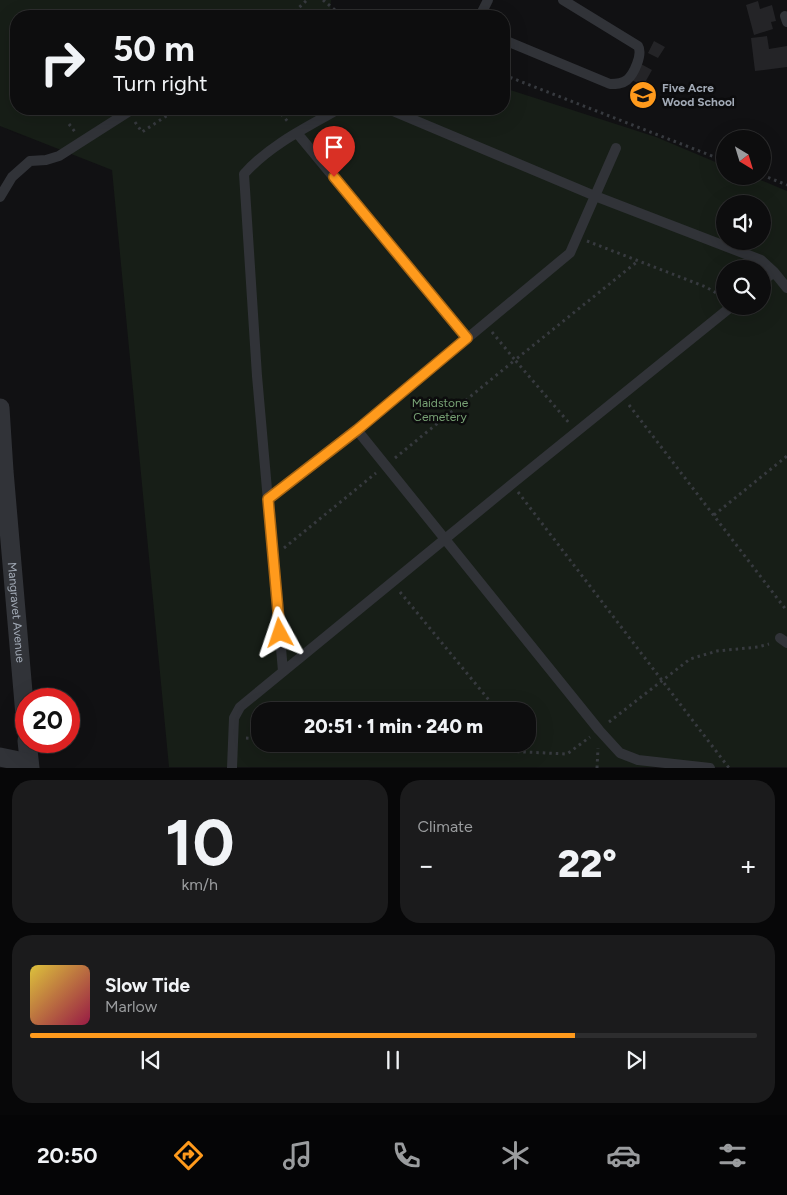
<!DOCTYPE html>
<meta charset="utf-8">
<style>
:root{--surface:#0d0d0e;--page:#1b1b1c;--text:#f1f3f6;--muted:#9a9c9e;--line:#2d2d2e;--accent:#ff9a1c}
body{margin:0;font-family:Figtree,sans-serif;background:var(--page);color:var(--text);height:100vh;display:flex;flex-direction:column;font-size:19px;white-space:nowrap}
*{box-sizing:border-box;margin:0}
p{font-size:16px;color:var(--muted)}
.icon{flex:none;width:28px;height:28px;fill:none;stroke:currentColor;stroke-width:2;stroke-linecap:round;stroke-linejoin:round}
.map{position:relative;height:768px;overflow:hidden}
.panel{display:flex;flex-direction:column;gap:12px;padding:12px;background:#070708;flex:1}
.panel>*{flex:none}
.hud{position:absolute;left:10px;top:10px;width:500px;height:105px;border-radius:20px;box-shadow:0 5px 20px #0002,0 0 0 1px var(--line);background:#0d0d0e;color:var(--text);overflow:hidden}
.needle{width:32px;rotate:142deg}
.controls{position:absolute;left:716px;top:130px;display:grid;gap:10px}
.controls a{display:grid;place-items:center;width:55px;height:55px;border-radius:50%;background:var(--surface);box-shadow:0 5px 20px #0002,0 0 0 1px var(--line);font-size:25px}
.speed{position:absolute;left:15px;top:688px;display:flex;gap:10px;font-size:25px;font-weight:700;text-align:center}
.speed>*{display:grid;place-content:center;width:65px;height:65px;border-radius:50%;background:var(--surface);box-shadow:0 5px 20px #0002,0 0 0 1px var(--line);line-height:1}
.speed .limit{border:8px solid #d22;background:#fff;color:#111}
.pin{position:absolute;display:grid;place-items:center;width:42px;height:42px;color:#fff;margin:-51px -21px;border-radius:50% 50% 50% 0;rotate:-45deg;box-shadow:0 0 5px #0007}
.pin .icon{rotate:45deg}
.me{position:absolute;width:55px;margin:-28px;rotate:355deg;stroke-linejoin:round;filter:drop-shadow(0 0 4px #0008)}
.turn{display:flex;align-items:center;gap:18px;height:105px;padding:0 20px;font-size:22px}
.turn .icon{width:65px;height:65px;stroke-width:2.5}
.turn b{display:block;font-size:35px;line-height:42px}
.big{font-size:38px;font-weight:800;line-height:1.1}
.panel .widget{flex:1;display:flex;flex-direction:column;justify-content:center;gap:8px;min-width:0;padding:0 18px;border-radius:20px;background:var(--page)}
.panel .dial{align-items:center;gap:0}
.dial b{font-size:65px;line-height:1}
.song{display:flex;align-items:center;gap:15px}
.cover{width:60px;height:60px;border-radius:8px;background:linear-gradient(135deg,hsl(50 70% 55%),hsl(340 70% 35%))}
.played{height:5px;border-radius:2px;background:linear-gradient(90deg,var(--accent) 75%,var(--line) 75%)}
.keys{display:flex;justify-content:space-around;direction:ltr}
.heat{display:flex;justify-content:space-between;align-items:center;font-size:28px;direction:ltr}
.panel .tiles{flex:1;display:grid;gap:12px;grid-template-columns:1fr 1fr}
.widget:last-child{grid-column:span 2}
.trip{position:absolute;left:251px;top:702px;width:285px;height:50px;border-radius:20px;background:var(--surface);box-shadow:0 5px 20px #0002,0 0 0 1px var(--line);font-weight:800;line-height:50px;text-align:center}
.tab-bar{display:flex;height:80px;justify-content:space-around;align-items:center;background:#050506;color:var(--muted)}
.tab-bar .icon{width:35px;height:35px}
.tab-bar .current{color:var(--accent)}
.tab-bar b{font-size:22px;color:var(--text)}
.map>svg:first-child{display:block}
.green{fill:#171e17;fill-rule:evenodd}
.building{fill:#242427}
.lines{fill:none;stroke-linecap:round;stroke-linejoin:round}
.path{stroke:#373a3f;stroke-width:3;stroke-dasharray:2.5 4;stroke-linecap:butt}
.lane{stroke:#313338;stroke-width:10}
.street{stroke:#313338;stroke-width:19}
.route-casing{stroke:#a66412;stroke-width:12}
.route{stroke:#ff9a1c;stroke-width:9}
.labels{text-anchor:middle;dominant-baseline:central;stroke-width:5;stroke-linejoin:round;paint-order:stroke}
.poi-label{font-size:12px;font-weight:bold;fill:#a1a9b5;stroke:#0c0c0d;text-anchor:start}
.park-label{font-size:12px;fill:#78a275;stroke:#0c0c0d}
.street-label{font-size:12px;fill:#a1a9b5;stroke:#0c0c0d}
</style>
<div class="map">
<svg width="787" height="768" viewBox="0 0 787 768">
<rect width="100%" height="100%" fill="#111113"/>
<!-- green -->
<path class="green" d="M0,0H331L330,16H16V109H504V88L656,137L725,166V176H751L787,191V767H169L112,170L0,126ZM725,204H762V241H725ZM725,269H762V306H725ZM260,711H528V744H260Z"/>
<!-- building -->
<path class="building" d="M758,1L760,9L772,5L776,21L771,22L773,29L754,35L746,5Z
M767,36L769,49L787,46V67L755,71L751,38Z
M654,41L665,47L658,58L648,53Z
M641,64L652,70L643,86L632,80Z"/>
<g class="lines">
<!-- path -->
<path class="path" d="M323,0L335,10L352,16
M290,16L307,0
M504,75L725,161
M277,109L289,123
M135,122L142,132L177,109
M69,124L75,132
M762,175L787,185
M587,241L706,287L725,298
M492,332L515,360L638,261
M629,405L787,611
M395,458L515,360L570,424
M518,492L729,768
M714,515L787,456
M284,548L376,473
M400,592L498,711
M609,722L690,659L717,651L758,647L769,644
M246,738L260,739
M361,744L567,754L590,737
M520,752V744
M597,768L598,748"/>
<!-- lane -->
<path class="lane" d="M480,16L488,0
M785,16L787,22
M504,40L610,84C616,84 622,84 627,80C634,74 643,54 638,46L563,0
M388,109L595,196L761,260L774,272L787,288
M297,133L467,338
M616,148L570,253L357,430L599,730L620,753L638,760L710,768
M0,197L12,177L30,161L46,160L59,156L128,112
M762,282L774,272
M268,499L357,430
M780,638L787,643
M283,671L257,376L244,174C270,145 305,128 339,109
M232,768L234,718L240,707L512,484L732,306"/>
<!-- street -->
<g class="street">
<path id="s1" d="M0,408L4,471L26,727"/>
<path d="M27,741L30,768"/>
<path d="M0,757L29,763"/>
</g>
</g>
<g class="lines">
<!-- route casing -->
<g class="route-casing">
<path id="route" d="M280,633L268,499L357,430L467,338L334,177"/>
</g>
<!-- route -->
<use href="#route" class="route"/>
</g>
<!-- icons -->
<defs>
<g id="school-disc" transform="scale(1.4375)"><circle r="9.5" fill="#ff9a1c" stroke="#0c0c0d"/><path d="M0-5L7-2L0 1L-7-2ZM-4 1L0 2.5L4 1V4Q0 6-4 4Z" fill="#111"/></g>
</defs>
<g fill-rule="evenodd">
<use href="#school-disc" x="643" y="95"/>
</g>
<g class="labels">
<!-- poi labels -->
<g class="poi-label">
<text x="662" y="88">Five Acre<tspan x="662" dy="14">Wood School</tspan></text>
</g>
<!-- park labels -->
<g class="park-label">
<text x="440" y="403">Maidstone<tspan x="440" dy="14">Cemetery</tspan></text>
</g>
<!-- street labels -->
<g class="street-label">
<text stroke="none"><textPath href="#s1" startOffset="205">Mangravet Avenue</textPath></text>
</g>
</g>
</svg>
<div class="controls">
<a><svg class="needle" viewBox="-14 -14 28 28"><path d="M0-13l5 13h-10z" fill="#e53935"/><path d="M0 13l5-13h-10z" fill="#9a9c9e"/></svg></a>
<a><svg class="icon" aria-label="sound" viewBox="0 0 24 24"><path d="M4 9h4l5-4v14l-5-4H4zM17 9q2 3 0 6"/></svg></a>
<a><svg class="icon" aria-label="search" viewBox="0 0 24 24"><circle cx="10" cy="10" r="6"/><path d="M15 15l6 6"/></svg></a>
</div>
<div class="speed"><div class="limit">20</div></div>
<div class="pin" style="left:334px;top:177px;background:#d93025"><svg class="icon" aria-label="arrive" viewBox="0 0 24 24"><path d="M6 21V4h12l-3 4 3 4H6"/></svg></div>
<svg class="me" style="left:280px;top:633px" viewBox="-20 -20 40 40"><path d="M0-17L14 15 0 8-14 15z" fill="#ff9a1c" stroke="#fff" stroke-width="4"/></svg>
<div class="trip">20:51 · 1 min · 240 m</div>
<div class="hud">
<div class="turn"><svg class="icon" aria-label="right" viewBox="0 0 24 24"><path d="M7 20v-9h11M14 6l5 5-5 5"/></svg><div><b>50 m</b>Turn right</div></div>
</div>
</div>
<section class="panel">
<div class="tiles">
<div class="widget dial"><b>10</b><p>km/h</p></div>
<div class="widget"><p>Climate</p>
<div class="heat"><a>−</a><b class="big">22°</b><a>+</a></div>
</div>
<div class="widget">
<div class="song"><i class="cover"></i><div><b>Slow Tide</b><p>Marlow</p></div></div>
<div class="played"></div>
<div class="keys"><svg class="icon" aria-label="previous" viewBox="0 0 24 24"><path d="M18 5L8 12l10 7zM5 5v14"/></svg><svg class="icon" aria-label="pause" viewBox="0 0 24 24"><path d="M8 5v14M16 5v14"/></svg><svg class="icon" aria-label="next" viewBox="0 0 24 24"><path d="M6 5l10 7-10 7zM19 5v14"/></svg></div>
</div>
</div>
</section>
<nav class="tab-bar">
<b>20:50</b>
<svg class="icon current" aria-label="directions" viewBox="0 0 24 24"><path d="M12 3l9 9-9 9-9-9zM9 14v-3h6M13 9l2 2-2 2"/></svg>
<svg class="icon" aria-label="music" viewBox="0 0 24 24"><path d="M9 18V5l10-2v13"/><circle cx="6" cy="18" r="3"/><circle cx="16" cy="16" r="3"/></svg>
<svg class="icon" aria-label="phone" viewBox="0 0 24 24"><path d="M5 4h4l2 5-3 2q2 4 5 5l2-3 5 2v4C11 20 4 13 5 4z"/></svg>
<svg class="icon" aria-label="climate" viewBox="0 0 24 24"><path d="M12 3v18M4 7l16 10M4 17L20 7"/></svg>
<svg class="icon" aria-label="car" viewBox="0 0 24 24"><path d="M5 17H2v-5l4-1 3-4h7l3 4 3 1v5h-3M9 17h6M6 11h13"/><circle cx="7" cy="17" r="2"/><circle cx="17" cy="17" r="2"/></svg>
<svg class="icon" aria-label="filters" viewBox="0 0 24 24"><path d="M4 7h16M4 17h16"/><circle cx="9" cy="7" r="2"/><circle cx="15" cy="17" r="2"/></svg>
</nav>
